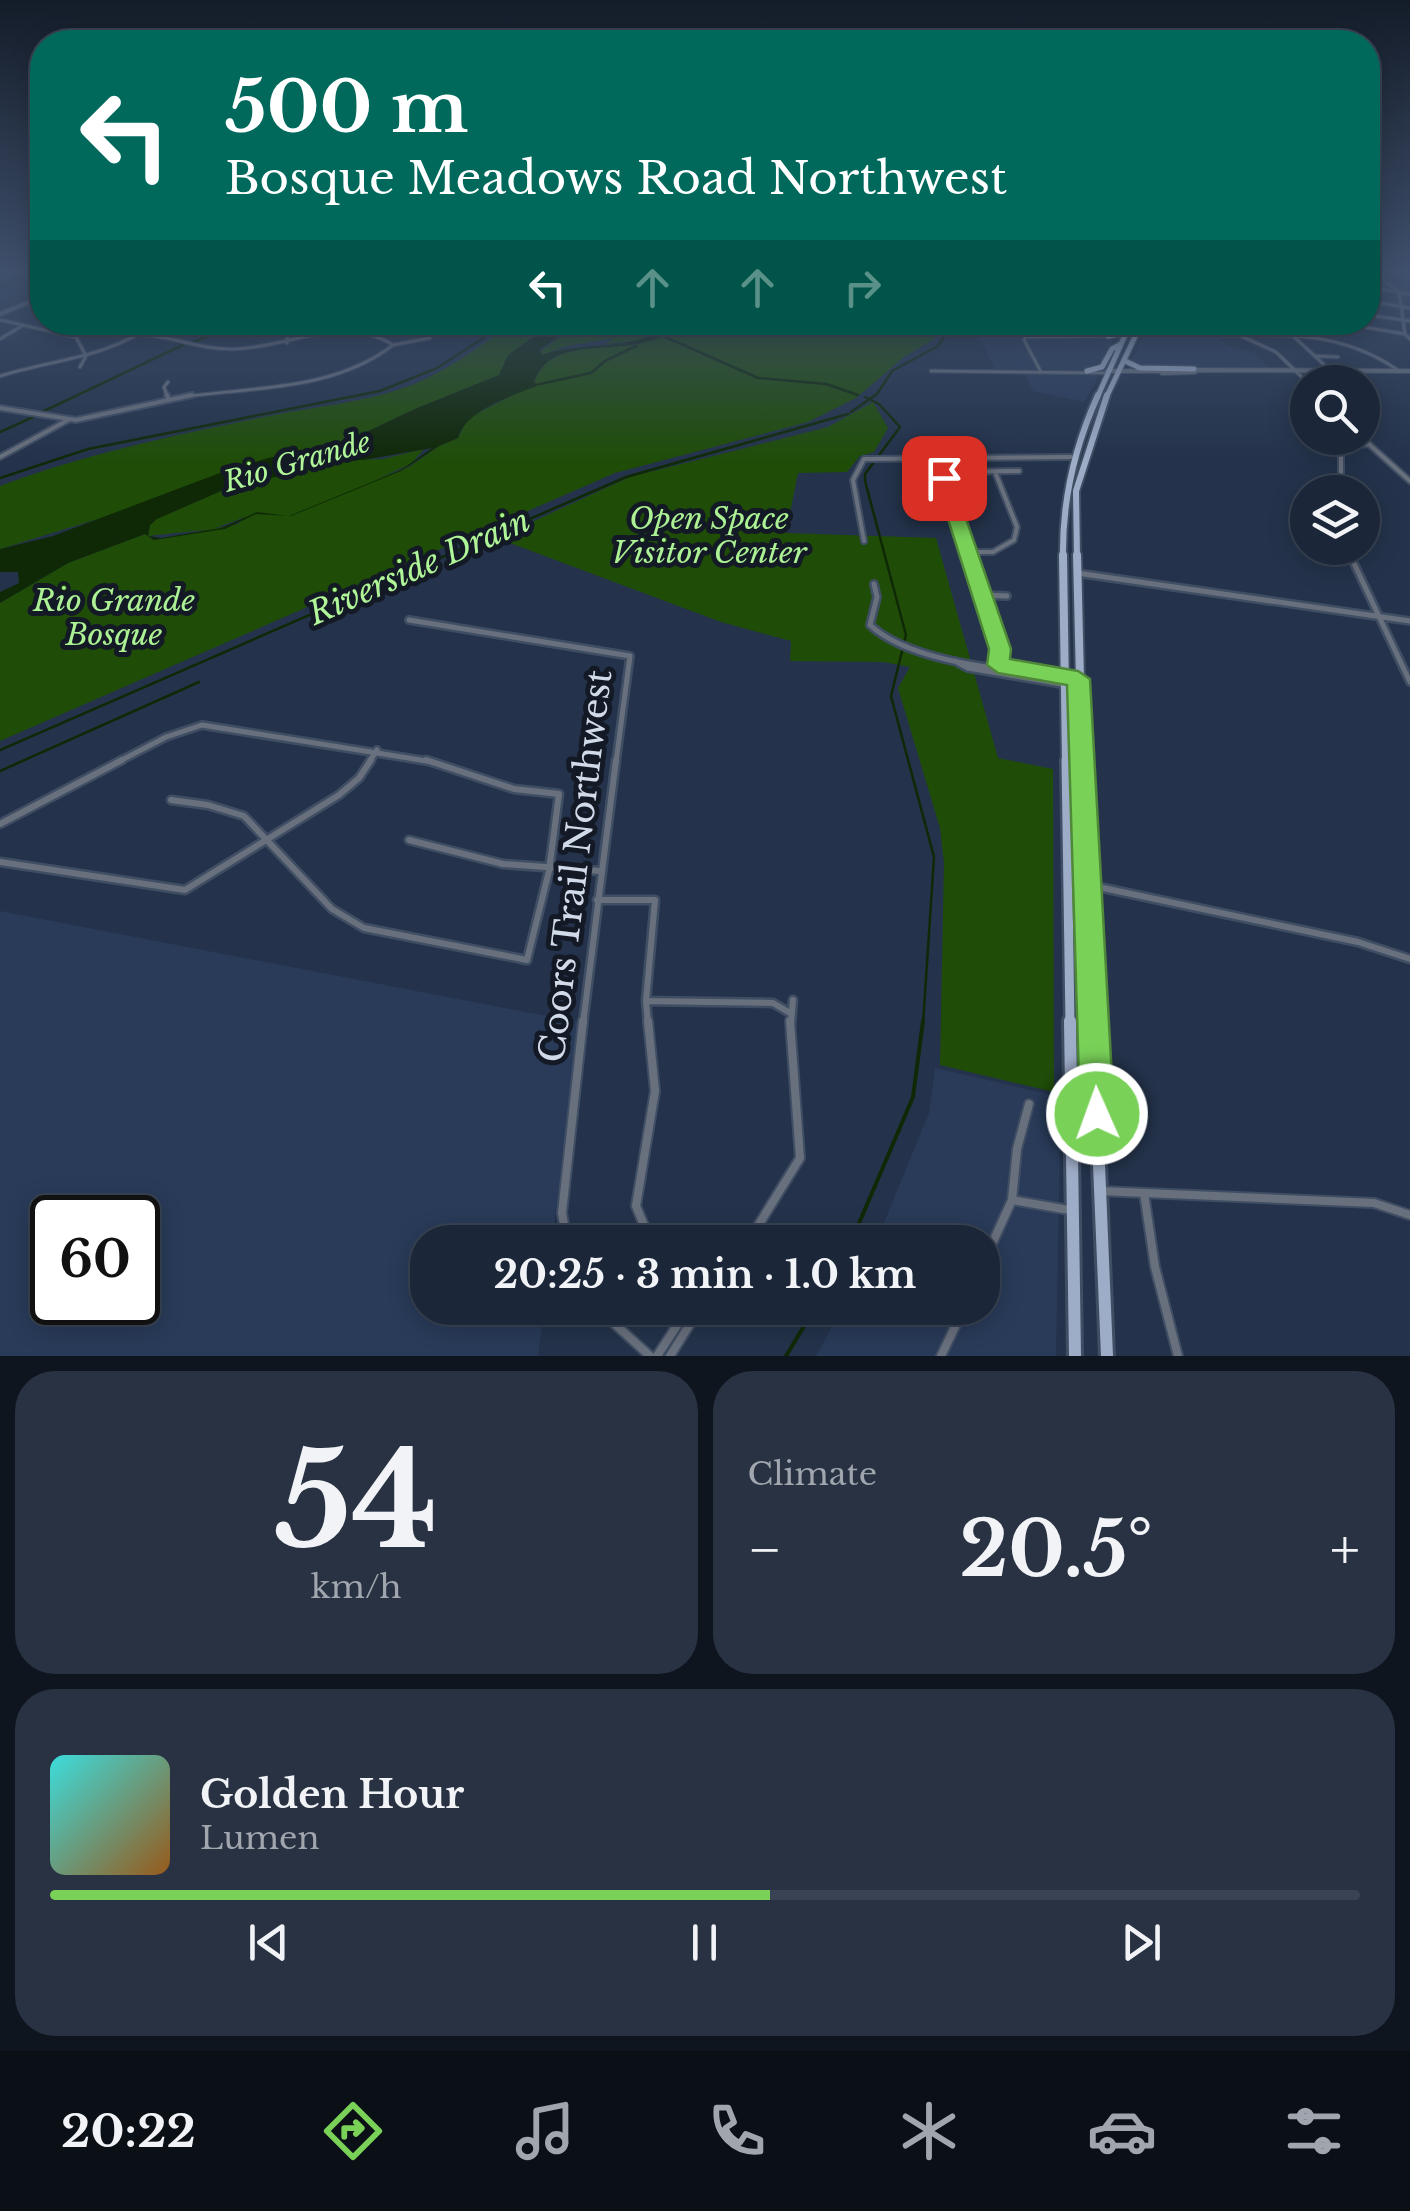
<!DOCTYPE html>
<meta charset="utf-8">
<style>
:root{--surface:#1b2638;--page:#283243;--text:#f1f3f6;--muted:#a0a5ae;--line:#394353;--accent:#79d158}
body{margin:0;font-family:"Libre Baskerville",serif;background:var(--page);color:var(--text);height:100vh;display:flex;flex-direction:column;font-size:38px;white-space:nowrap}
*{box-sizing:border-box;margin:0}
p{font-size:32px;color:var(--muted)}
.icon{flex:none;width:55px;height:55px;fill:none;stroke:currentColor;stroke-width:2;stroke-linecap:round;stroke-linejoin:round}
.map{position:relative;height:1356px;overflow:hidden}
.sheet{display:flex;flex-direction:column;gap:15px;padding:15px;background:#0f151f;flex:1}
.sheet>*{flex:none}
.top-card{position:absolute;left:30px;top:30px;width:1350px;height:305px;border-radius:40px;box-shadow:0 5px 25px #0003,0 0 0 2px var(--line);background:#00695c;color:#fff;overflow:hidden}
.controls{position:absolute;left:1290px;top:365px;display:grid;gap:20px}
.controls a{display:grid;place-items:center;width:90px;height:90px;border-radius:50%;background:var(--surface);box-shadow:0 5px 25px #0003,0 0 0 2px var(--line);font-size:50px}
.speed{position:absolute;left:30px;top:1195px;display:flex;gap:20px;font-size:50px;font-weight:700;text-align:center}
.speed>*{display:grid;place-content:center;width:130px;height:130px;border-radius:50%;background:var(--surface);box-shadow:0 5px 25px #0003,0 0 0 2px var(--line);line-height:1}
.speed .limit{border:5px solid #111;border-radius:15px;background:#fff;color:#111}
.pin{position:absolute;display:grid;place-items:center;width:85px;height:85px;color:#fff;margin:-42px;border-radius:20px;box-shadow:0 5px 15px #0006}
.me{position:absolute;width:110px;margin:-55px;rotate:358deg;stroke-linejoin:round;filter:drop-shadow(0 0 8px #0008)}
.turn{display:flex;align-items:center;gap:35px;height:210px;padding:0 30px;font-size:45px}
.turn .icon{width:130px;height:130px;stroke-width:2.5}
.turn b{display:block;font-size:70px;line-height:85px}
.lanes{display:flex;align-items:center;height:95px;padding:0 30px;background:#0003;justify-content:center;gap:50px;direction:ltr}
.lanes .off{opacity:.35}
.big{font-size:75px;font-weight:800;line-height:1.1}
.sheet .widget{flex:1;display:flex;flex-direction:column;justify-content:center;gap:15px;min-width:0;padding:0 35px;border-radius:40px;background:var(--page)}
.sheet .dial{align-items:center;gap:0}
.dial b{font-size:130px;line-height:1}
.song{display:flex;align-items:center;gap:30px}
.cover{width:120px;height:120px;border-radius:15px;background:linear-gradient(135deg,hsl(180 70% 55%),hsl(30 70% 35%))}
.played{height:10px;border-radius:5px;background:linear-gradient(90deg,var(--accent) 55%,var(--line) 55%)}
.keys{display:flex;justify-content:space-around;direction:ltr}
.heat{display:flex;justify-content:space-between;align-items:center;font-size:55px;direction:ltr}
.sheet .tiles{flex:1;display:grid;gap:15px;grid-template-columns:1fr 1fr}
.widget:last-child{grid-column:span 2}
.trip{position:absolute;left:410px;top:1225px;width:590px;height:100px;border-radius:40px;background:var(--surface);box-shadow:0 5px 25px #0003,0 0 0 2px var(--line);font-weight:800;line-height:100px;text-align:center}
.tab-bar{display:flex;height:160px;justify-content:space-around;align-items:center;background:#0b0f16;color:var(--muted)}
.tab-bar .icon{width:70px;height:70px}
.tab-bar .active{color:var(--accent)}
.tab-bar b{font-size:45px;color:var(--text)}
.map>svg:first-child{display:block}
.built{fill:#293b59;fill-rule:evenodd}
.green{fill:#1f4d08}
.water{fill:#0f2906;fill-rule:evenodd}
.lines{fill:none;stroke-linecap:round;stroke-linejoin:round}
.stream-far1{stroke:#0f2906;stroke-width:2.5}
.stream{stroke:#0f2906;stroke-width:4}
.minor-far4-casing{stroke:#404e64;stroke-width:5}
.minor-far3-casing{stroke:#404e64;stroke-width:8}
.minor-far2-casing{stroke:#404e64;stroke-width:10}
.minor-far1-casing{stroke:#404e64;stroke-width:11}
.minor-casing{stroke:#404e64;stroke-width:12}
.tertiary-casing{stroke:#404e64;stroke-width:6}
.primary-far4-casing{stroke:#404e64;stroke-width:8}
.primary-far3-casing{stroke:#404e64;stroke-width:10}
.primary-far2-casing{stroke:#404e64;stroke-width:12}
.primary-far1-casing{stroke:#404e64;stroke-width:14}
.primary-casing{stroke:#404e64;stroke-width:18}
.minor-far4{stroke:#69707d;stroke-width:2.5}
.minor-far3{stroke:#69707d;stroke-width:4}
.minor-far2{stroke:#69707d;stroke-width:5}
.minor-far1{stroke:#69707d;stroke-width:6}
.minor{stroke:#69707d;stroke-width:8}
.tertiary{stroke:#69707d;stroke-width:4}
.primary-far4{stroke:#9eadc7;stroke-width:5}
.primary-far3{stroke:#9eadc7;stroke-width:6}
.primary-far2{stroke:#9eadc7;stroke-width:8}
.primary-far1{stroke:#9eadc7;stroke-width:9}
.primary{stroke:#9eadc7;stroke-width:12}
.route{fill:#79d158;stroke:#4f8839;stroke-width:2.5}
.labels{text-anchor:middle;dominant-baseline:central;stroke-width:10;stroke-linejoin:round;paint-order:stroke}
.far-water-label{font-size:28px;font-style:italic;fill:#b0f699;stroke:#141a25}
.park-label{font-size:30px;font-style:italic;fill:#acf295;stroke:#141a25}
.water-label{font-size:32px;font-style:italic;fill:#b0f699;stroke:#141a25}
.near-street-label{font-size:35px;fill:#d0dae9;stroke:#141a25}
</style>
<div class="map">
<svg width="1410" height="1356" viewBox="0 0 1410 1356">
<rect width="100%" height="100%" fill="#24334b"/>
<!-- built -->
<path class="built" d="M973,325H1121L1099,366L1085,370L995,369Z
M1148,326H1209L1227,346L1255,353L1269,368L1142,367L1131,362Z
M1025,374H1095L1099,377L1084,402L1033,391Z
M0,911L578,1022L552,1242H428V1308H544L538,1356H0ZM52,1218H138V1302H52Z
M935,1068L1061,1097L1056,1356H816L842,1308H982V1242H876L929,1113Z"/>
<!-- green -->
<path class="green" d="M514,323H553L508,355L499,375L415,409L339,445L0,549V486C90,452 180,434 274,415C319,406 366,402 409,386C447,372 480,345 514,323Z
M580,323H662L663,327L642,340L606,344L613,338L563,347L543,355L539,352Z
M681,323H945L934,339L904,357L856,398L808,422L615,473L0,741V603L68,563L145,534L154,540L238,524L245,517L213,529L148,536L150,525L156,519L237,484L263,480L316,461L383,459L424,449L411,464L379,478L409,467L439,446L458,438L467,420L474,415L534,384C551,325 640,367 681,323Z
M873,402L888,428L874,452L860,456L847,472L798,473L786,533L936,538L998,758L1053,769L1054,1092L940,1065L944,863L940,828L898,688L910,667L884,662L790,661L791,641L721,622L497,538L630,477L828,427Z"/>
<!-- water -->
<path class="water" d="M553,323H580L539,350L543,355C572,341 652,352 662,323H681C639,367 552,325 534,383L541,384C514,396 467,408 458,438L439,446L401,471L291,516L256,514L225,529L154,540L145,534L68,563L0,603V592L19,583L18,572H0V549L53,536L217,474L268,458L339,445L415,409L499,375L508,355ZM432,448L401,470L289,516L257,512L221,528L161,538L148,536L150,525L157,519L237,484L281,476L286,470L316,461L363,460Z"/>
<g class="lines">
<!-- stream-far1 -->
<path class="stream-far1" d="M0,287L30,273
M661,335L758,378L826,384L858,395
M193,342L244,322
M540,384L591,373L605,361L636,346
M865,397L879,404L900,427L865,474V481L906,635L891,696L934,857L923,1024
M42,412L187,343
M851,412L877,394L892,371L938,346L954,322
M0,432L33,417
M0,478L88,449L380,391L437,368L508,322
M0,750L626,477L848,414
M0,771L199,682"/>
<!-- stream -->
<path class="stream" d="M851,1242L913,1097L923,1021
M786,1356L815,1308"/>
<!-- minor-far4 casing -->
<g class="minor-far4-casing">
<path id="minor-far4" d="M1372,271L1399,292L1405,334L1410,339
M1395,271L1410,279
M1368,287L1410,294
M1368,301L1410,308
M1368,315L1410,321
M0,320L76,337L86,356L80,367
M1278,322L1332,372
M1334,322L1405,334
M287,329V343
M142,334C173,337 203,350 234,349C288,348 342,313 393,345
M1222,335C1287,334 1344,332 1399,371
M1239,335L1276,352L1308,383
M0,339L22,326
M393,345L430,338
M1317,356L1338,357
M931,371L1106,373
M1041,372L1024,340L1026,337L1108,336
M0,376C54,359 110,358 156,322
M168,398L164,387L168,382
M175,398C247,387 333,392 393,345"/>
</g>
<!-- minor-far3 casing -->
<g class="minor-far3-casing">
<path id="minor-far3" d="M167,395L168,399
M0,408L76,420L192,395
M1362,438L1410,481
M0,457L68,420
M1341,492V454L1355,445L1369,444
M864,541L853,480L864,459L1071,457
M1347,548L1352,558
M968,552H993L1014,540L1017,527L995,472
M970,558L943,478L948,472L1019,471"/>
</g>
<!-- minor-far2 casing -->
<g class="minor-far2-casing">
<path id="minor-far2" d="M969,555L1000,649L998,665
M1350,555L1410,682
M1077,573L1410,621
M874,584L877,597L870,625C914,666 1019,670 1078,679
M982,595L1007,596
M409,620L630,656L616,762
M955,661L968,668L1079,687
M118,762L166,737L202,725L433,762
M369,762L377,750"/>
</g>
<!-- minor-far1 casing -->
<g class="minor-far1-casing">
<path id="minor-far1" d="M171,800L208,805L244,816L332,909L364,928L527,960L549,871L559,794L514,789L426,760
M0,824L122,760
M409,840L503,864L600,871
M0,862L185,890L339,795L359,778L371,760
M1089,885L1358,942L1410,959
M597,900H655L646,1001L648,1024
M646,1001L773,1003L790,1013
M583,1024L616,760
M791,1024L793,1000"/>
</g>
<!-- minor casing -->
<g class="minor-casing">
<path id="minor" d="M648,1021L655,1091L636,1206L651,1242
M1100,1191L1374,1203L1410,1215
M1144,1193L1155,1267L1178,1356
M1012,1200L1017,1149L1029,1104
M567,1242L562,1213L583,1021
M748,1242L800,1158L790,1021
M982,1266L1012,1200L1069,1210
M597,1308L650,1356
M743,1308L752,1313
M657,1356L687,1310L700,1308
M670,1356L700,1308
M941,1356L964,1308"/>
</g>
<!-- tertiary casing -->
<g class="tertiary-casing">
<path id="tertiary" d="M29,271L42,272
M0,314L42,297
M1191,370L1410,371
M1107,371H1164
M1162,373L1195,372"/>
</g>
<!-- primary-far4 casing -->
<g class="primary-far4-casing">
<path id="primary-far4" d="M1108,336L1119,334L1129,322
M1125,361L1140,368L1194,369
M1087,371L1102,367L1112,349L1121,344
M1097,398L1131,322
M1106,398L1142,322"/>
</g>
<!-- primary-far3 casing -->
<g class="primary-far3-casing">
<path id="primary-far3" d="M1063,558C1062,500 1074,448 1098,395
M1077,558L1076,491L1107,395"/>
</g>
<!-- primary-far2 casing -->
<g class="primary-far2-casing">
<path id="primary-far2" d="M1063,555L1066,762
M1077,555L1082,762"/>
</g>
<!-- primary-far1 casing -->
<g class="primary-far1-casing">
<path id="primary-far1" d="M1066,760L1070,1024
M1081,760L1093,1024
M1069,808L1076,822L1079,876L1089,885"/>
</g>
<!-- primary casing -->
<g class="primary-casing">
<path id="primary" d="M1070,1021L1075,1356
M1093,1021L1107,1356"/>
</g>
<!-- minor-far4 -->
<use href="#minor-far4" class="minor-far4"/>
<!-- minor-far3 -->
<use href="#minor-far3" class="minor-far3"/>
<!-- minor-far2 -->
<use href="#minor-far2" class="minor-far2"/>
<!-- minor-far1 -->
<use href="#minor-far1" class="minor-far1"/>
<!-- minor -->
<use href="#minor" class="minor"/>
<!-- tertiary -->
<use href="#tertiary" class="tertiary"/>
<!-- primary-far4 -->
<use href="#primary-far4" class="primary-far4"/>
<!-- primary-far3 -->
<use href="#primary-far3" class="primary-far3"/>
<!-- primary-far2 -->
<use href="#primary-far2" class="primary-far2"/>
<!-- primary-far1 -->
<use href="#primary-far1" class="primary-far1"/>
<!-- primary -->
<use href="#primary" class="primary"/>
</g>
<!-- sky -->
<linearGradient id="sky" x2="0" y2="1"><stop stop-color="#141c29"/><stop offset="0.59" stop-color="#3f506c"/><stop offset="1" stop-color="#3f506c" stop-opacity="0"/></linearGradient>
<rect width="1410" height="461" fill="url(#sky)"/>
<!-- route -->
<path class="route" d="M944,473L952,478L1011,649L1010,659L1078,671L1090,679L1114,1114L1109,1127L1097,1132L1085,1127L1080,1114L1067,685L998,673L987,665L989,649L935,478Z"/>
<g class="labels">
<!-- far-water labels -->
<g class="far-water-label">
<text transform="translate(297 462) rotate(-16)">Rio Grande</text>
</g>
<!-- park labels -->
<g class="park-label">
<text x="709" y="518">Open Space<tspan x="709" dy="34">Visitor Center</tspan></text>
<text x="114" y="600">Rio Grande<tspan x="114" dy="34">Bosque</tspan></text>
</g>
<!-- water labels -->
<g class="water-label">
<text transform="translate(419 567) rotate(-24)">Riverside Drain</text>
</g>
<!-- near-street labels -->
<g class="near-street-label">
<text transform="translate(575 866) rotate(-83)">Coors Trail Northwest</text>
</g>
</g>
</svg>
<div class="controls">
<a><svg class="icon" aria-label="search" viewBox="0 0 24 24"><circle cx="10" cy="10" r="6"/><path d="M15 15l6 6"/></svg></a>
<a><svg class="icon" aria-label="layers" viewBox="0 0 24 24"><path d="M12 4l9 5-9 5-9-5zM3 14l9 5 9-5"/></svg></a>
</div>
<div class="speed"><div class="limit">60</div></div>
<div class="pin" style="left:944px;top:478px;background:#d93025"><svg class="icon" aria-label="arrive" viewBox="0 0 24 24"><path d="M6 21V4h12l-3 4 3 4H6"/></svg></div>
<svg class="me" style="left:1097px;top:1114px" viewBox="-20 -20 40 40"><circle r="17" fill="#79d158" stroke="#fff" stroke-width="3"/><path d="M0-11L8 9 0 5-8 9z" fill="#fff"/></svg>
<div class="trip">20:25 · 3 min · 1.0 km</div>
<div class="top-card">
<div class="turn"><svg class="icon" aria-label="left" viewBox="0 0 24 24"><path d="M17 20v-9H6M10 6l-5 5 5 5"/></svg><div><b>500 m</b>Bosque Meadows Road Northwest</div></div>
<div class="lanes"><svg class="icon" aria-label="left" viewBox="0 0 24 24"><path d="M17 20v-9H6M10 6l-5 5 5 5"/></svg><svg class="icon off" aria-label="ahead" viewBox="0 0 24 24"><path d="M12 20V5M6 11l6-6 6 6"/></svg><svg class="icon off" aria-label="ahead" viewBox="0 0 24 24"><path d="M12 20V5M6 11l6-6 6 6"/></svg><svg class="icon off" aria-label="right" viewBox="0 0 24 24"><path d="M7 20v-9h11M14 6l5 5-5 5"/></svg></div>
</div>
</div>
<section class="sheet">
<div class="tiles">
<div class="widget dial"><b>54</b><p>km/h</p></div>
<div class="widget"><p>Climate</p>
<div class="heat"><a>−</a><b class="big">20.5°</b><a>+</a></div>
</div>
<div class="widget">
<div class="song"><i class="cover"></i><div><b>Golden Hour</b><p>Lumen</p></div></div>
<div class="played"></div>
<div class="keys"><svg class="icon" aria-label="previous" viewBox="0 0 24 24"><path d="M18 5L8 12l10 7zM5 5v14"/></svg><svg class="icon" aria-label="pause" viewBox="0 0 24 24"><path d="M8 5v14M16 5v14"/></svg><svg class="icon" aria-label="next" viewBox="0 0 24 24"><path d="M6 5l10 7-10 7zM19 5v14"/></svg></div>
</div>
</div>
</section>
<nav class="tab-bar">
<b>20:22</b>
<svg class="icon active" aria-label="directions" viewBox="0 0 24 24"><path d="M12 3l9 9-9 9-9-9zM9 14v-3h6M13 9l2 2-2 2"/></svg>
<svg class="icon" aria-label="music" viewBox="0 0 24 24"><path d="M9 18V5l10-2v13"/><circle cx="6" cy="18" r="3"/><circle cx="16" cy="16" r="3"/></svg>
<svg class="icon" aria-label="phone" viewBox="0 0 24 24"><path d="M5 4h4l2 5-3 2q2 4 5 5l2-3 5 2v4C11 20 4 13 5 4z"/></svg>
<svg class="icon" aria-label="climate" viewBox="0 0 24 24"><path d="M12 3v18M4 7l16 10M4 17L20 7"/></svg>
<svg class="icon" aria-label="car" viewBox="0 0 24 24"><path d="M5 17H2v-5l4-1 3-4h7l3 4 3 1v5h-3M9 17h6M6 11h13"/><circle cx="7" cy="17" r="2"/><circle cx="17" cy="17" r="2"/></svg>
<svg class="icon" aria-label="filters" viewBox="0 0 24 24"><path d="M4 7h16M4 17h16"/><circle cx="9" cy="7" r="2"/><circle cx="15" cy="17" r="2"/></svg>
</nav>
